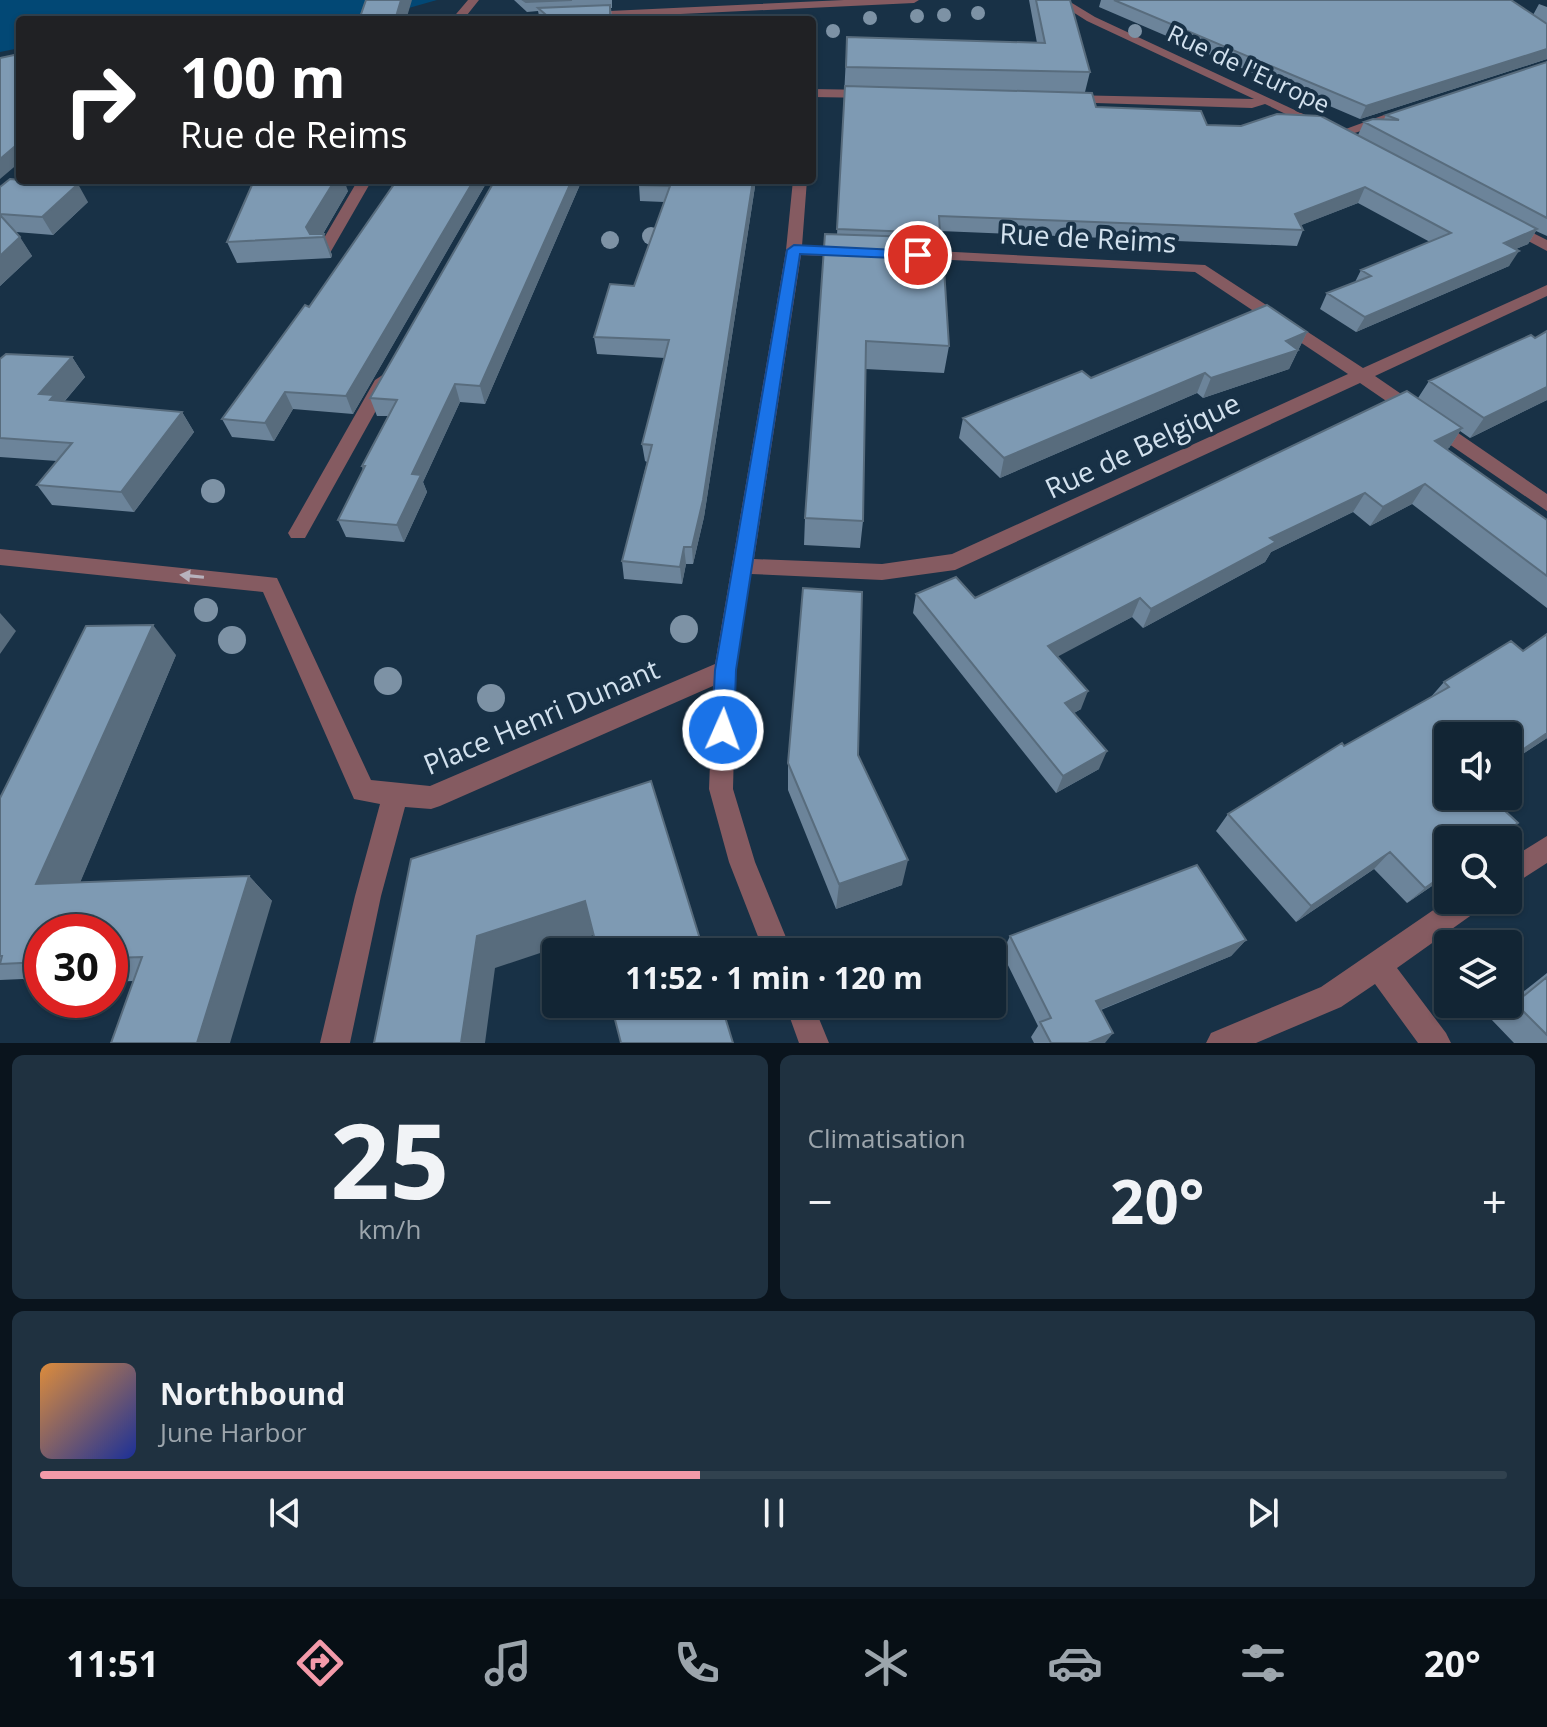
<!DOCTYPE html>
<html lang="fr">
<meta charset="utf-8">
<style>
:root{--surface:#122534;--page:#1f3140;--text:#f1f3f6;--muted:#9ca5ac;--line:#31424f;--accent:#f39aa9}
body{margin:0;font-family:"Open Sans",sans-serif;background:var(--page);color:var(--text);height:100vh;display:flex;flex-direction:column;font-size:30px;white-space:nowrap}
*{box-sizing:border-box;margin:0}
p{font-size:26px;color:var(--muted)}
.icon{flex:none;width:44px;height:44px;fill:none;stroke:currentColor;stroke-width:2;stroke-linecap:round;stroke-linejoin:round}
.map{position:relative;height:1043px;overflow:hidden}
.sheet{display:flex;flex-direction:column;gap:12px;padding:12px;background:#0a141d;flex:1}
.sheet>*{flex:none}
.banner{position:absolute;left:16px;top:16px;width:800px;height:168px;border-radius:8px;box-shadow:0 2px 6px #0004,0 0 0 2px var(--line);background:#202124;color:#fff;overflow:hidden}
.fabs{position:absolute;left:1434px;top:722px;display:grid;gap:16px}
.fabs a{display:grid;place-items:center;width:88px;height:88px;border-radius:8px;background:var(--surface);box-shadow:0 2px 6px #0004,0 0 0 2px var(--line);font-size:40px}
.speed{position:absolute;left:24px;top:914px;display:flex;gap:16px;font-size:40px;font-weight:700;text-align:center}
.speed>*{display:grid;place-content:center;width:104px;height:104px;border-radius:50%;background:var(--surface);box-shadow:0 2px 6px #0004,0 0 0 2px var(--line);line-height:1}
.speed .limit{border:12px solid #d22;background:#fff;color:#111}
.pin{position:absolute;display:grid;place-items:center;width:68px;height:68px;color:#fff;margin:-34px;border:4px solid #fff;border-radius:50%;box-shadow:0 2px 8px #0007}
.me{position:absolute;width:88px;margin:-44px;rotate:2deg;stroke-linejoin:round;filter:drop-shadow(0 0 6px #0008)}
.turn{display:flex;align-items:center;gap:28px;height:168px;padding:0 32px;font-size:36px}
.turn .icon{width:104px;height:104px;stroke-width:2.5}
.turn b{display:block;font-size:56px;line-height:68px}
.big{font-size:60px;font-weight:700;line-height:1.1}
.sheet .tile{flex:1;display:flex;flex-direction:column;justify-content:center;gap:12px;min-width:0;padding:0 28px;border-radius:12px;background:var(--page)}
.sheet .dial{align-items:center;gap:0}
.dial b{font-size:104px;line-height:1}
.song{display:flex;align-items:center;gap:24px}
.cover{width:96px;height:96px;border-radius:12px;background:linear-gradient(135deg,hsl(30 70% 55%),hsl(230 70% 35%))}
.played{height:8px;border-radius:4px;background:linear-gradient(90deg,var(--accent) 45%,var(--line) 45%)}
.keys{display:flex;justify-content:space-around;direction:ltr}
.heat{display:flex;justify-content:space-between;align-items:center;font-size:44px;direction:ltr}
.sheet .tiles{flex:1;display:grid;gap:12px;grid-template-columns:1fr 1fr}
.tile:last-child{grid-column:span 2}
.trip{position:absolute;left:542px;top:938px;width:464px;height:80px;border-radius:8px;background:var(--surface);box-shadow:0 2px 6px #0004,0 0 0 2px var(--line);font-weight:700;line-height:80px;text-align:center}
.dock{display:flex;height:128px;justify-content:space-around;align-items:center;background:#070f15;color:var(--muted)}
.dock .icon{width:56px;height:56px}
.dock .selected{color:var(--accent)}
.dock b{font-size:36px;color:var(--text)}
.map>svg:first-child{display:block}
.green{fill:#024875}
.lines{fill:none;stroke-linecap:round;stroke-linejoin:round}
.minor{fill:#855b61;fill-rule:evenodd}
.tree{fill:#7d92a5}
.wall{fill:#6c849a}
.shaded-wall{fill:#586c7d}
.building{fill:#7e9ab3;stroke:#586c7d;stroke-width:2}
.oneway{fill:#b7b2bd}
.route{fill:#1a73e8;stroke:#114b97;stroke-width:2}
.labels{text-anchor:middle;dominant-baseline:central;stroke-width:8;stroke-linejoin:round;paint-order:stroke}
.far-street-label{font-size:24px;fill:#d2e1ee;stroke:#183146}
.street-label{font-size:28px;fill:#d2e1ee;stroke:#183146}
</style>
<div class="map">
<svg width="1547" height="1043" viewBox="0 0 1547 1043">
<rect width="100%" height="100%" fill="#183146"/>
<!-- green -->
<path class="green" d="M0,0H437L384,15L221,20H20V48L0,52Z"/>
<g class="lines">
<!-- minor -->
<path class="minor" d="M468,0H479L463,20H451Z
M844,0H919L914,3L556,20H478L484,17Z
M1054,0H1067L1095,17L1329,126L1317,129L1265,104L1252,108L1064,102V96L1068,95L1254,99L1087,21Z
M808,18H816V28L812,29V20H806Z
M812,89L872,90L878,94L872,98L812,97Z
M1384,115L1390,119L1389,122L1339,138L1332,134Z
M358,180H372L330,253H320L317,250Z
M793,180H807L802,246L848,247L856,252L848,257L801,255L754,559L882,564L952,554L1348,374L1195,272L911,258L908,255L916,250L1205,265L1363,368L1547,285V296L1375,376L1547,494V511L1360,383L955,570L882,580L751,574L736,670L733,789L755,862L792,952H764L729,862L709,789L713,686L440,806L431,809L405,807L381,896L350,1043H320L355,896L380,804L354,799L263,592L0,565V549L277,578L371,780L430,786L715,664L786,250Z
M1509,221L1547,240V251L1504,228V222Z
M384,374L393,380L305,538H291L288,533L291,528L375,380Z
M1547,836V863L1508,888V860Z
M1448,900H1484L1480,909L1397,968L1446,1033L1451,1043H1418L1375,984L1341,1007L1256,1043H1206L1211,1033L1321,987Z
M785,1004H813L829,1043H799Z"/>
</g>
<!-- trees -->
<g class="tree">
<circle cx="978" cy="13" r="7"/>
<circle cx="944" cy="15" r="7"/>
<circle cx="917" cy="16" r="7"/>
<circle cx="870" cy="18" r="7"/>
<circle cx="833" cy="31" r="7"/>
<circle cx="1135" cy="31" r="7"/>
<circle cx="651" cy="236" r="9"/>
<circle cx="610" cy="240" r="9"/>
<circle cx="213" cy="491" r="12"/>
<circle cx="206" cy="610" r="12"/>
<circle cx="684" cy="629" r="14"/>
<circle cx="232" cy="640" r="14"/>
<circle cx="388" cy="681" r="14"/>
<circle cx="491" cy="698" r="14"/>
</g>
<!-- wall -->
<path class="wall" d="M514,0H612V8H611L612,20H540L538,11L527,12Z
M1029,0H1070L1090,72L1085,92L1096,107L1207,125L1358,135L1364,122L1384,119L1386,115L1547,62V236L1536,231L1528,244L1516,249L1509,266L1356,332L1320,309L1327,293L1355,282L1361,270L1430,242L1358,203L1301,225L1303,230L1297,246L940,231L949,346L944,373L865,369L863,521L860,548L804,545L805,518L837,235L847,37L1037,43Z
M1101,0H1511L1533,15L1539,4L1547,7V59L1360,119L1099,7Z
M397,180H488L353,414L293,409L274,441L232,437L222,419L309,307Z
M495,180H582L485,404L460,402L423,482L427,492L404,542L346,537L338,520L363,470L362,466L388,416H377L370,398Z
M640,180H756L704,517L693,564H686L682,584L624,579L622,561L647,462L645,461L642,444L665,358L597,354L594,337L634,286L664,202L640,201L639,185Z
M269,184L348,191L323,234L332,255L331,258L237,263L227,242Z
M0,187L88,202L53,235L16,232L32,256L0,286Z
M1547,331V400L1470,438L1460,431L1449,448L1447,449L1547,520V608L1412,504L1370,526L1353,512L1271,552L1265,562L1143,628L1132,617L1057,656L1081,709L1074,713L1099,769L1056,793L913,613L916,594L975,598L1418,398L1429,381L1535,338Z
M1307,332L1289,369L1203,398L1197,393L1000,478L959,438L963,418L1091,378Z
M72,357L85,377L64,402L182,412L194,432L134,512L52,505L37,485L57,461L0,457V359Z
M1547,634V738L1512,761L1448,796L1518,823L1498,840H1448V875L1407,903L1374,869L1296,922L1216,831L1228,814L1344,746L1430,698L1444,682L1523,651Z
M176,655L80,882L249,876L272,901L133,981L110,982V932H42V986H34L23,979L0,980V798Z
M858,755L902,885L836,909L788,790V763Z
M1010,936L1246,940L1231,956L1101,1010L1105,1043H1034L1031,1037L1038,1026L1002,953Z
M1547,973V1043H1514L1490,1018Z"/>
<!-- shaded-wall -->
<path class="shaded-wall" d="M401,0H412L406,20H395Z
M1547,49V59L1360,119L1366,106Z
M20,142V162L0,179V159Z
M333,180H344L348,191L321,237H310L306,227Z
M474,180H488L353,414L346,396Z
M572,180H582L485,404L480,386Z
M753,180H756L704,517L693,564L692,547Z
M78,184L88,202L53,235L42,217Z
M1365,187L1358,203L1289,230L1295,214Z
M1537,229L1528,244L1495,258L1504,243Z
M324,234L332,255L331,258L323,237Z
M20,237L32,256L0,286V256Z
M1519,251L1509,266L1356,332L1365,317Z
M1307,332L1289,369L1203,398L1211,378Z
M72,357L85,377L61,405L68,415L39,394Z
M1205,373L1197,393L1000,478L1004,458Z
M455,384L460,402L423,482L427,492L404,542L397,525L412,474Z
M1547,387V400L1470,438L1484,418Z
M285,392L293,409L274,441L265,423Z
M182,412L194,432L134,512L121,492Z
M1462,428L1449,448L1422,461L1435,441Z
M1425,484L1412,504L1370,526L1383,507Z
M1365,493L1353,512L1271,552L1265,562L1143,628L1151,609L1270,538Z
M684,547L686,564L682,584L680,567Z
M1140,598L1132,617L1042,665L1048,646Z
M0,613L16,631L0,654Z
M153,625L176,655L69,909L36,884Z
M1088,691L1081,709L1058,722L1065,703Z
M1547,733V738L1508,764V759Z
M1107,751L1099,769L1056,793L1063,776Z
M1390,852L1374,869L1296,922L1311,906Z
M908,860L902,885L836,909L839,884Z
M1448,872V875L1407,903L1425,888Z
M249,876L272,901L230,1043H197Z
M585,901L597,934L495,968L485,1043H461L477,936Z
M1246,940L1231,956L1085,1016L1096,1001Z
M1113,1033L1105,1043H1088Z"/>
<!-- building -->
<path class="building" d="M366,0H401L395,20H359Z
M523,0H572L526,2Z
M1036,0H1070L1090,72L846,67L847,37L1045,43Z
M1114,0H1511L1547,24V49L1366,106Z
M610,5V20H552L538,8Z
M19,54L20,58V142L0,159V58Z
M1547,62V218L1364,122L1373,119L1399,120L1386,115Z
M845,86L1092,93L1096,107L1201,111L1207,125L1241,126L1277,114L1321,116L1537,229L1504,243L1519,251L1365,317L1327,293L1371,276L1361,270L1451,233L1365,187L1295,214L1303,230L939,216L940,233L837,229Z
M10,179L20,180L78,184L42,217L0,214V187Z
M271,180H335L306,227L310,234H324L323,237L227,242L252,185L269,184Z
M397,180H474L346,396L285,392L265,423L222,419L305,305L309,307Z
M495,180H572L480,386L455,384L412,474L421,475L397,525L338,520L365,466H362L397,400L370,398Z
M640,180H753L703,500L692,547H684L680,567L622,561L652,445L642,444L669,340L594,337L610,284L634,286L670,186L639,185Z
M0,215L20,237L0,256Z
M825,234L942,238L949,346L866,341L863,521L805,518Z
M1267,305L1307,332L1286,341L1298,350L1211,378L1205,373L1004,458L963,418L1082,371L1091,378Z
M1547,331V387L1484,418L1429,381L1531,335L1535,338Z
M6,354L72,357L39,394L54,395L50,400L182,412L121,492L37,485L72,443L0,438V359Z
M1407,391L1462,428L1435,441L1547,520V576L1425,484L1383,507L1365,493L1270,538L1276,542L1151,609L1140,598L1048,646L1088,691L1065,703L1107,751L1063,776L916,594L956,577L975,598Z
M803,588L862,592L858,755L908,860L839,884L788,763Z
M153,625L36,884L249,876L197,1043H111L142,957L110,958V932H42V962L0,964L2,956H0V798L86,626Z
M1547,634V733L1509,759L1515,764L1508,769V736H1448V796H1489L1518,823L1494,840H1448V872L1425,888L1390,852L1311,906L1228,814L1342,743L1344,746L1449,687L1444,682L1511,641L1523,651Z
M651,781L704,952H598L585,901L477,936L461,1043H374L411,859Z
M1197,865L1246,940L1096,1001L1113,1033L1088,1043H1051L1040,1022L1051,1018L1010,936Z
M1547,977V1035L1515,1003Z
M611,1004H721L733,1043H621Z"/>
<!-- one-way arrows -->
<defs><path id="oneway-solid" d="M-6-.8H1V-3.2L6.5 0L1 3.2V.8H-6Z" transform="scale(2)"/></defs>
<use class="oneway" href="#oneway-solid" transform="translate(192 576) rotate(-174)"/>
<!-- route -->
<path class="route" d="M794,245L918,251L925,255L918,259L800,254L736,670L734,730L731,736L723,739L715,736L712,730L715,670L787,250Z"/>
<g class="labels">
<!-- far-street labels -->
<g class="far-street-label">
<text transform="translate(1249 68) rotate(25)">Rue de l'Europe</text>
</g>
<!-- street labels -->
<g class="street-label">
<text transform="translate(1088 237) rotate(3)">Rue de Reims</text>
<text transform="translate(1142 445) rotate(-25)">Rue de Belgique</text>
<text transform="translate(541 716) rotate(-23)">Place Henri Dunant</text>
</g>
</g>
</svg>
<div class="fabs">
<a><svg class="icon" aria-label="sound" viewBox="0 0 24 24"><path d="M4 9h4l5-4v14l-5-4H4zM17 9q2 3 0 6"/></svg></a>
<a><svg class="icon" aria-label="search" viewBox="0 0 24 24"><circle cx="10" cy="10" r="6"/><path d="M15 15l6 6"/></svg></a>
<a><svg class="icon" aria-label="layers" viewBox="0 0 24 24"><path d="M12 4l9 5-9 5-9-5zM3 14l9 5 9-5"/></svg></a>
</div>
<div class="speed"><div class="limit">30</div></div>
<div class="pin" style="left:918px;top:255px;background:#d93025"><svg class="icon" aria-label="arrive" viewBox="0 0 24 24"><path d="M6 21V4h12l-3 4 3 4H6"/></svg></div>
<svg class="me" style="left:723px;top:730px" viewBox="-20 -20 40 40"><circle r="17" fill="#1a73e8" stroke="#fff" stroke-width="3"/><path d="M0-11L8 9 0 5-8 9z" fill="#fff"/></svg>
<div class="trip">11:52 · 1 min · 120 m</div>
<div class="banner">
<div class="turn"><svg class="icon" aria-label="right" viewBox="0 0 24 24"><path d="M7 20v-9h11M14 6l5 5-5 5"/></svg><div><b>100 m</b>Rue de Reims</div></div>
</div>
</div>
<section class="sheet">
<div class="tiles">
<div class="tile dial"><b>25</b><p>km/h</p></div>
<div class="tile"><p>Climatisation</p>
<div class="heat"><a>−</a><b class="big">20°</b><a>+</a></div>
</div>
<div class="tile">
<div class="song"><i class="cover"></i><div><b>Northbound</b><p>June Harbor</p></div></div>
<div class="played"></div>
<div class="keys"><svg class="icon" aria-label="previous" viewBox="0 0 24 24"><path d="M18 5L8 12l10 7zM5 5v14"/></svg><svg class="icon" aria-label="pause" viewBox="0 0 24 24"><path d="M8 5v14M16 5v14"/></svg><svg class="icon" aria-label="next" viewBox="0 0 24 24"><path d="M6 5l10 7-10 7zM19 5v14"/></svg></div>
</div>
</div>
</section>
<nav class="dock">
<b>11:51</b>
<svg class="icon selected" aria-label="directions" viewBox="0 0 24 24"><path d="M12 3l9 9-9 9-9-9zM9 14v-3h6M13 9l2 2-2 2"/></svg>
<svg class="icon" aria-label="music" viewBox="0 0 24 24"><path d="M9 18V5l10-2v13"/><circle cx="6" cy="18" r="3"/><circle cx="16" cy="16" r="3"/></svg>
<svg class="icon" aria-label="phone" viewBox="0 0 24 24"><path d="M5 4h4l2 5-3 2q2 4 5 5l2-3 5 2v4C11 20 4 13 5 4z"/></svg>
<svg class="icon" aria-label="climate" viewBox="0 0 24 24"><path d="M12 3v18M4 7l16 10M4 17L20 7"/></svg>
<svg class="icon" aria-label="car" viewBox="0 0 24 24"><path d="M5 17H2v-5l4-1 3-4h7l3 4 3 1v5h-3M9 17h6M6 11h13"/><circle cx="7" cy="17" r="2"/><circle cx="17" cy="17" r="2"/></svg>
<svg class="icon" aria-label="filters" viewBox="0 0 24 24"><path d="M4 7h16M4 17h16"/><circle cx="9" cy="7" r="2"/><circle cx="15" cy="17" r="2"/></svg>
<b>20°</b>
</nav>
